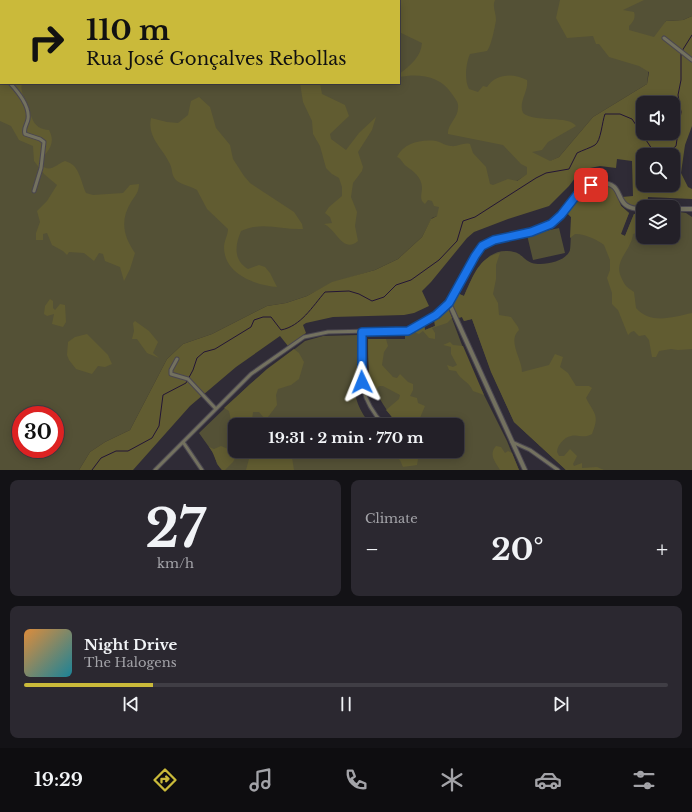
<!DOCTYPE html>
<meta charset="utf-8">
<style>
:root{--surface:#232028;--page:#2b2830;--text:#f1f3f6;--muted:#a3a3a8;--line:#403e45;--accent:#caba3a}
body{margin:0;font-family:"Libre Baskerville",serif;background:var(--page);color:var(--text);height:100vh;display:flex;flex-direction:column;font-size:15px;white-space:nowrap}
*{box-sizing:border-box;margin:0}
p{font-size:13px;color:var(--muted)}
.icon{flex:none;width:22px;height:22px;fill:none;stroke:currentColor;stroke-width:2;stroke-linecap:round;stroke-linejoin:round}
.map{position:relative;height:470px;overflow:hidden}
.panel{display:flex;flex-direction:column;gap:10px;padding:10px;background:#131216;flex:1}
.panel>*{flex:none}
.top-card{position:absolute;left:0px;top:0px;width:400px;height:84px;box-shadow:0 2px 10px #0003,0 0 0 1px var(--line);background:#caba3a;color:#111;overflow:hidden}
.controls{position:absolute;left:636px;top:96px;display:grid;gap:8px}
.controls a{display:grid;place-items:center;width:44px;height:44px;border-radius:8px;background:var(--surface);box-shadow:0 2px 10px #0003,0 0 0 1px var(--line);font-size:20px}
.speed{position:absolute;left:12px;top:406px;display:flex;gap:8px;font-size:20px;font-weight:700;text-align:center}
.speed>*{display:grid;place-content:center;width:52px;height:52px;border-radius:50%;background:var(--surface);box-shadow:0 2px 10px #0003,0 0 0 1px var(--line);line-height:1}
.speed .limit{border:6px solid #d22;background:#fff;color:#111}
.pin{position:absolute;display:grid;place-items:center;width:34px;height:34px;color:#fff;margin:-17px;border-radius:8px;box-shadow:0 2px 6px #0006}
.me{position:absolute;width:44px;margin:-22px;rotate:358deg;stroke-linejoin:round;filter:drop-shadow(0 0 3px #0008)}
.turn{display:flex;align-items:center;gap:14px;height:84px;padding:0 20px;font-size:18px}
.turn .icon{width:52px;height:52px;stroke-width:2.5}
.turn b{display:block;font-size:28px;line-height:34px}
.big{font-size:30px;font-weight:800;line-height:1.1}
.panel .tile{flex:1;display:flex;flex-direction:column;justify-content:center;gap:6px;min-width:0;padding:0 14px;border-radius:8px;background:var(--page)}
.panel .dial{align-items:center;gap:0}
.dial b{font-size:52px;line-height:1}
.song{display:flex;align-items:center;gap:12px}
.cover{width:48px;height:48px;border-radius:6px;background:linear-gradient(135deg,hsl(30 70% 55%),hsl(190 70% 35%))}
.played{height:4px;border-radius:2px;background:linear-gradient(90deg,var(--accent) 20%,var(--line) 20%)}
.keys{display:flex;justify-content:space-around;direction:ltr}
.heat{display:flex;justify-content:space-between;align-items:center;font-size:22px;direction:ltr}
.panel .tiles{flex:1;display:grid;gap:10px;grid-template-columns:1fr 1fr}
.tile:last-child{grid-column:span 2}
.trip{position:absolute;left:228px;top:418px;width:236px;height:40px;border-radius:8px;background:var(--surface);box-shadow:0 2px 10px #0003,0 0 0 1px var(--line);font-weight:800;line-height:40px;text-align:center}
.tabs{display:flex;height:64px;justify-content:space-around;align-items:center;background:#0e0d10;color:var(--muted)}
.tabs .icon{width:28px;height:28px}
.tabs .current{color:var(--accent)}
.tabs b{font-size:18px;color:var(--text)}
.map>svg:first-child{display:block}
.green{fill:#545136;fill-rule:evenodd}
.forest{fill:#615c31;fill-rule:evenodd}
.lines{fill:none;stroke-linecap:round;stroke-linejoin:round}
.stream{stroke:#231536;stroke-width:1}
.minor-casing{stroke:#4a4650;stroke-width:5}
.tertiary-casing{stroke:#4a4650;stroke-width:6}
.minor{stroke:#73715f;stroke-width:3}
.tertiary{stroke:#73715f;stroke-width:4}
.route-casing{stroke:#114b97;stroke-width:10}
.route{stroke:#1a73e8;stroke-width:7}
</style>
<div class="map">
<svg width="692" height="470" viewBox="0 0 692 470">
<rect width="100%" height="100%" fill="#2f2b36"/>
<!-- green -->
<path class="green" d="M0,0H692V16L683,20L666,21L650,58L647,84L593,117L559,157L539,167L493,196L432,218L422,237L398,259L375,270L332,283L307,296L286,303L267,306L212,334L183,344L167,359L130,430L105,442L90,452L79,470H0ZM1,1H399V83H1ZM21,415H55V449H21Z
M608,186L616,193L621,206L629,213L620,234L625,236L634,214L643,213V237H673V211L686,213L692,217V470H566L514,422L491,371L472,319L464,321L462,317L458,318L451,303L457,293L464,296C473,276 485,245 514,252C521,253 525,261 532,263C543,266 566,262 570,250C571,247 571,223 571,217L567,213C578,198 588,184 608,186Z
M559,228L565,253L533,260L527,235Z
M448,308L471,369L507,441L519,470H222L217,464L214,454L199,433L250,384L305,341L323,336L359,335L358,379L354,380C354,398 359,411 371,425H235V451H457V425H399L396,423C373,391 367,379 368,339H405V334L411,333L424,324L425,330L435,326L434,318Z"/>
<!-- forest -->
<path class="forest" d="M384,0H495C492,7 496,12 496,20C495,27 491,47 487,51L470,54C466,63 464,80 469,89L478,92L483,86L487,87C496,73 514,73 527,80C529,91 518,102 523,113C535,123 569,115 576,126L548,142L542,150L532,152L550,161L559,157L593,117L647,84L649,72L639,66L609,57L599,44H596L593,36L567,38L556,18L560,0H644L623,10L634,12C636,18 633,22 629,26V30L654,37L666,21L683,20L692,16V126L685,145L681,173L688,187L692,189V199L648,197L647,207C637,207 627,207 622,197L633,196L632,161L617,159L616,168L600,166L590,168L578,174L569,186L549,206L508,219L474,232L467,238L431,282L422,291L429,306L414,313L404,315L333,317L306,323L303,325L306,333L288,346L280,336L236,367L190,406L133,470H79L90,452L105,442L130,430L167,359L183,344L212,334L267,306L286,303L307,296L332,282L375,270L398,259L422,237L431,219L437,216L439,207L434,206L432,201L428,200L425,204L422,201C420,196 422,193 422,188C422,177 413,171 406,166C402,163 402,159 397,157C403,143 422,139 436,141C441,142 446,146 451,146C458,147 463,142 470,144L473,153L486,167L490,184L493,185L508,179L517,181L527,174V167L521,164L503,145L448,134C447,125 458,118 458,108C459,102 455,99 452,94C441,76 419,73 399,77V74C410,66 421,57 422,43L399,32V1ZM643,103H673V133H643ZM643,155H673V185H643Z
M0,68L1,83H22C20,92 24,95 27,104C32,116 32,129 49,130C58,147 43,153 40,164C50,174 55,165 65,161C80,165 80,180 86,193L93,195L123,193L130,185L139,184C139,192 135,196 131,202C120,220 123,236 135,253L130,269L124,281L120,267L105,261L103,254L99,253L94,261L84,253L69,252L67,255L63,251L52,245L47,233L43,234V240H36V233L40,222L37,211L47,201L57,185L44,174L34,161L33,146L19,140L11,126L0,121Z
M300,83H320L322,94L345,105L349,116L330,134L331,139L346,150L359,133L376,117L372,130L358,152L363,167L362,171L353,183L351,197L357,212L355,226L358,241C343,254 336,229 324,224L332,223L330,217L325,213L329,207L342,196V187L339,178L332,174L326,168L320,146L313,134L312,121L303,102Z
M199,97L210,107L216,128L230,145L233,159L244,176L250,183L294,212L302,224L303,229C282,230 262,221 241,231C235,245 233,260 248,269L259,265L265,267L270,273L277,287C255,285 224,274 224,247C224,241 228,235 228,229L207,209L197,190C191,186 182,185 177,181C171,176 173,170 170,164C163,148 147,138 151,118L167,122L178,123L188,115L191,101Z
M604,186L613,188L621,206L629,213L621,234L625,236L634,214L643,213L642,231L633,234C631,252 612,261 622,279C625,286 628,288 634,292L636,308C651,325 673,317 692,313V349L678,350L671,349L659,351L656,357H652L649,340L645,335L639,336L634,331L631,332L628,335L618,310L612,304V293L607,278L610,270V260L604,245C599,240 582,233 575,234L570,238L571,217L567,213C577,198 585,188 604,186Z
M500,253L496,265V279L493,294L498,303L499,315L511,317L518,327L519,330C507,341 522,359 522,372L549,365L555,354L563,357L560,367L568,373L576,386H589L592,388L586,398C594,414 600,414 592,434C584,439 578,434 571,436C564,437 557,446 557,452L559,456H564L570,449L577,456L573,464L574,466L582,463V468L597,467L604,470H566L514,422L491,372L472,319L464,321L462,317L458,318L451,303L457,293L464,296C472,279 478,257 500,253Z
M50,299L53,301V308L55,310L60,304L65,305L66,322L63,327L52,324L54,314L47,316L44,314L45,306Z
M448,308L452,318L447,323L432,328L435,333V339L429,338L423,331L419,334L416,333L415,330L424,324L425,330L435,326L434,318Z
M135,321L149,331L158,342L153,353L159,358L147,353L137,339H132L134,331L133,323Z
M87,334L108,355L112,364L105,367L98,366L92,374L76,369L69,360L67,355L68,342L75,337Z
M368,339H386L388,346L384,352L382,365L393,377L397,378L400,374L408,382L413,384V390L410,396L417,398L418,403L425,406L417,425H399L386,410L399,399L400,395L383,386H379L375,392L369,376Z
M450,342L453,345L463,346L484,395L473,391C468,380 462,382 456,371L449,370L447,365L453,367L457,365L451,354V347L443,345Z
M294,349L299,353L304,362L299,379L291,385L278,389L276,395L277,405L268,417L264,418L259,412H253L252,420L249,423L238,424L231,420L229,411L224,408L267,369Z
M221,446L228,449L235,458L233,462L225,470H222C215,463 215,454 209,447L214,449Z
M496,446L501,447L505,453L508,451L512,453L519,470H500C496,463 488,455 496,446Z
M282,451H286L292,457L294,470H246L249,459L275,455Z
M394,451H411L418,459L417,465L403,467L400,460L393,455Z"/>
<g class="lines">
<!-- stream -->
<path class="stream" d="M682,51L692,35
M671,155L670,151L676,146L681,112L678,95L681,80V54
M673,167L675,181L673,183
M663,185L665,186L672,185
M92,470L101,458L116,451H128L152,438L159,426L163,395L186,383L193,370L197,358L204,352L215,349L251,327L254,320L263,317H271L281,330C301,326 312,307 325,292L349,291L359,294L372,301L384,297L396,285L411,280L439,260L457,241L463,221L475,217L536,178L546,173L569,169L577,153C583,150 590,148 595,145C601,141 602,122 605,114H620L632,119L656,155"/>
<!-- minor casing -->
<g class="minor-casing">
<path id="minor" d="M664,38L692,60
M0,71L1,73
M10,83C18,92 30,106 28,119C27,125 23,128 25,134L40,139L44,142L41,168L34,191
M362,332C361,371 355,394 384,425
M177,359L171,370V374L188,379L216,409
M183,442L202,470
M512,442L530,450L558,470
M155,470L251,374L304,337L328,332L411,330L439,313L449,303"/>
</g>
<!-- tertiary casing -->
<g class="tertiary-casing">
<path id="tertiary" d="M673,209H692
M525,470L449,303C458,287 468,261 480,248C493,235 533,234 552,224C572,212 574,184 601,183C628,183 610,210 643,209"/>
</g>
<!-- minor -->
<use href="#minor" class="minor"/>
<!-- tertiary -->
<use href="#tertiary" class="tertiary"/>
</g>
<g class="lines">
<!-- route casing -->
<g class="route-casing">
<path id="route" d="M362,382V332L408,331L436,315L449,303L475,256L482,246L494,240L531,232L551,224L561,215L579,192L591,185"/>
</g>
<!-- route -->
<use href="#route" class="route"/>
</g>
</svg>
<div class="controls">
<a><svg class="icon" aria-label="sound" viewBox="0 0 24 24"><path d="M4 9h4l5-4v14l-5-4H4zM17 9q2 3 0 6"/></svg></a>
<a><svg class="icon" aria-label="search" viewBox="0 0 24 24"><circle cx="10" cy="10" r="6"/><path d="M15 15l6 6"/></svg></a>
<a><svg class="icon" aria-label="layers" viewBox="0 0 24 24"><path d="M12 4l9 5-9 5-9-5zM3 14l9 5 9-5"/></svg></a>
</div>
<div class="speed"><div class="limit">30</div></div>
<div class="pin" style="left:591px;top:185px;background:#d93025"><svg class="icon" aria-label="arrive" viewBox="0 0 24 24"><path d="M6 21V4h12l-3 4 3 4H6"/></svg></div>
<svg class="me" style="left:362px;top:382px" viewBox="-20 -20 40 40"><path d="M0-17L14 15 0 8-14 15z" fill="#1a73e8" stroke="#fff" stroke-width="4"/></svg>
<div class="trip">19:31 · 2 min · 770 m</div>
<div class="top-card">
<div class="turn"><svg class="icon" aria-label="right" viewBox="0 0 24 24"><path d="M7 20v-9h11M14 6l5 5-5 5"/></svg><div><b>110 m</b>Rua José Gonçalves Rebollas</div></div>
</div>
</div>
<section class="panel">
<div class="tiles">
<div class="tile dial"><b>27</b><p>km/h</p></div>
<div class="tile"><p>Climate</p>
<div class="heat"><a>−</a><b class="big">20°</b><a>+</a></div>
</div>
<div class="tile">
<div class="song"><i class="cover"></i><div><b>Night Drive</b><p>The Halogens</p></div></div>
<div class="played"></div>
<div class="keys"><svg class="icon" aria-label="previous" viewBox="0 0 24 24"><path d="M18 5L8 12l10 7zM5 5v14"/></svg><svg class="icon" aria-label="pause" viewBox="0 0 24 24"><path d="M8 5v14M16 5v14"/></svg><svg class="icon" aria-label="next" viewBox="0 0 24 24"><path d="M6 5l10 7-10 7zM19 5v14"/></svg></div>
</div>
</div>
</section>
<nav class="tabs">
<b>19:29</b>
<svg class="icon current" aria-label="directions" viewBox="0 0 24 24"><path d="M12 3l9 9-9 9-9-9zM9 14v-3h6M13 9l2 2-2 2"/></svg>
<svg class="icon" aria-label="music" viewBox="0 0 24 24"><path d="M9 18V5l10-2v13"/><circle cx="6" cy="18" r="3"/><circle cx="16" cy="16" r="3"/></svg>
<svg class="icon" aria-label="phone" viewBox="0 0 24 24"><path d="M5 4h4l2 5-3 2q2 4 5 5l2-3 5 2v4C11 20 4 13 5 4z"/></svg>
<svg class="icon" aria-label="climate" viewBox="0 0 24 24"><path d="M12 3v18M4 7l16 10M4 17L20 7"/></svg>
<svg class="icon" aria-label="car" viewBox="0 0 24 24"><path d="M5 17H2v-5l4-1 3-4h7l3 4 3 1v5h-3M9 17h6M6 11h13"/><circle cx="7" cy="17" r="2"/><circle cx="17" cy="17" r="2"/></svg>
<svg class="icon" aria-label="filters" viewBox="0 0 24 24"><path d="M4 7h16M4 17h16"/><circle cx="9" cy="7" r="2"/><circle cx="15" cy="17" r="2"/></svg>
</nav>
